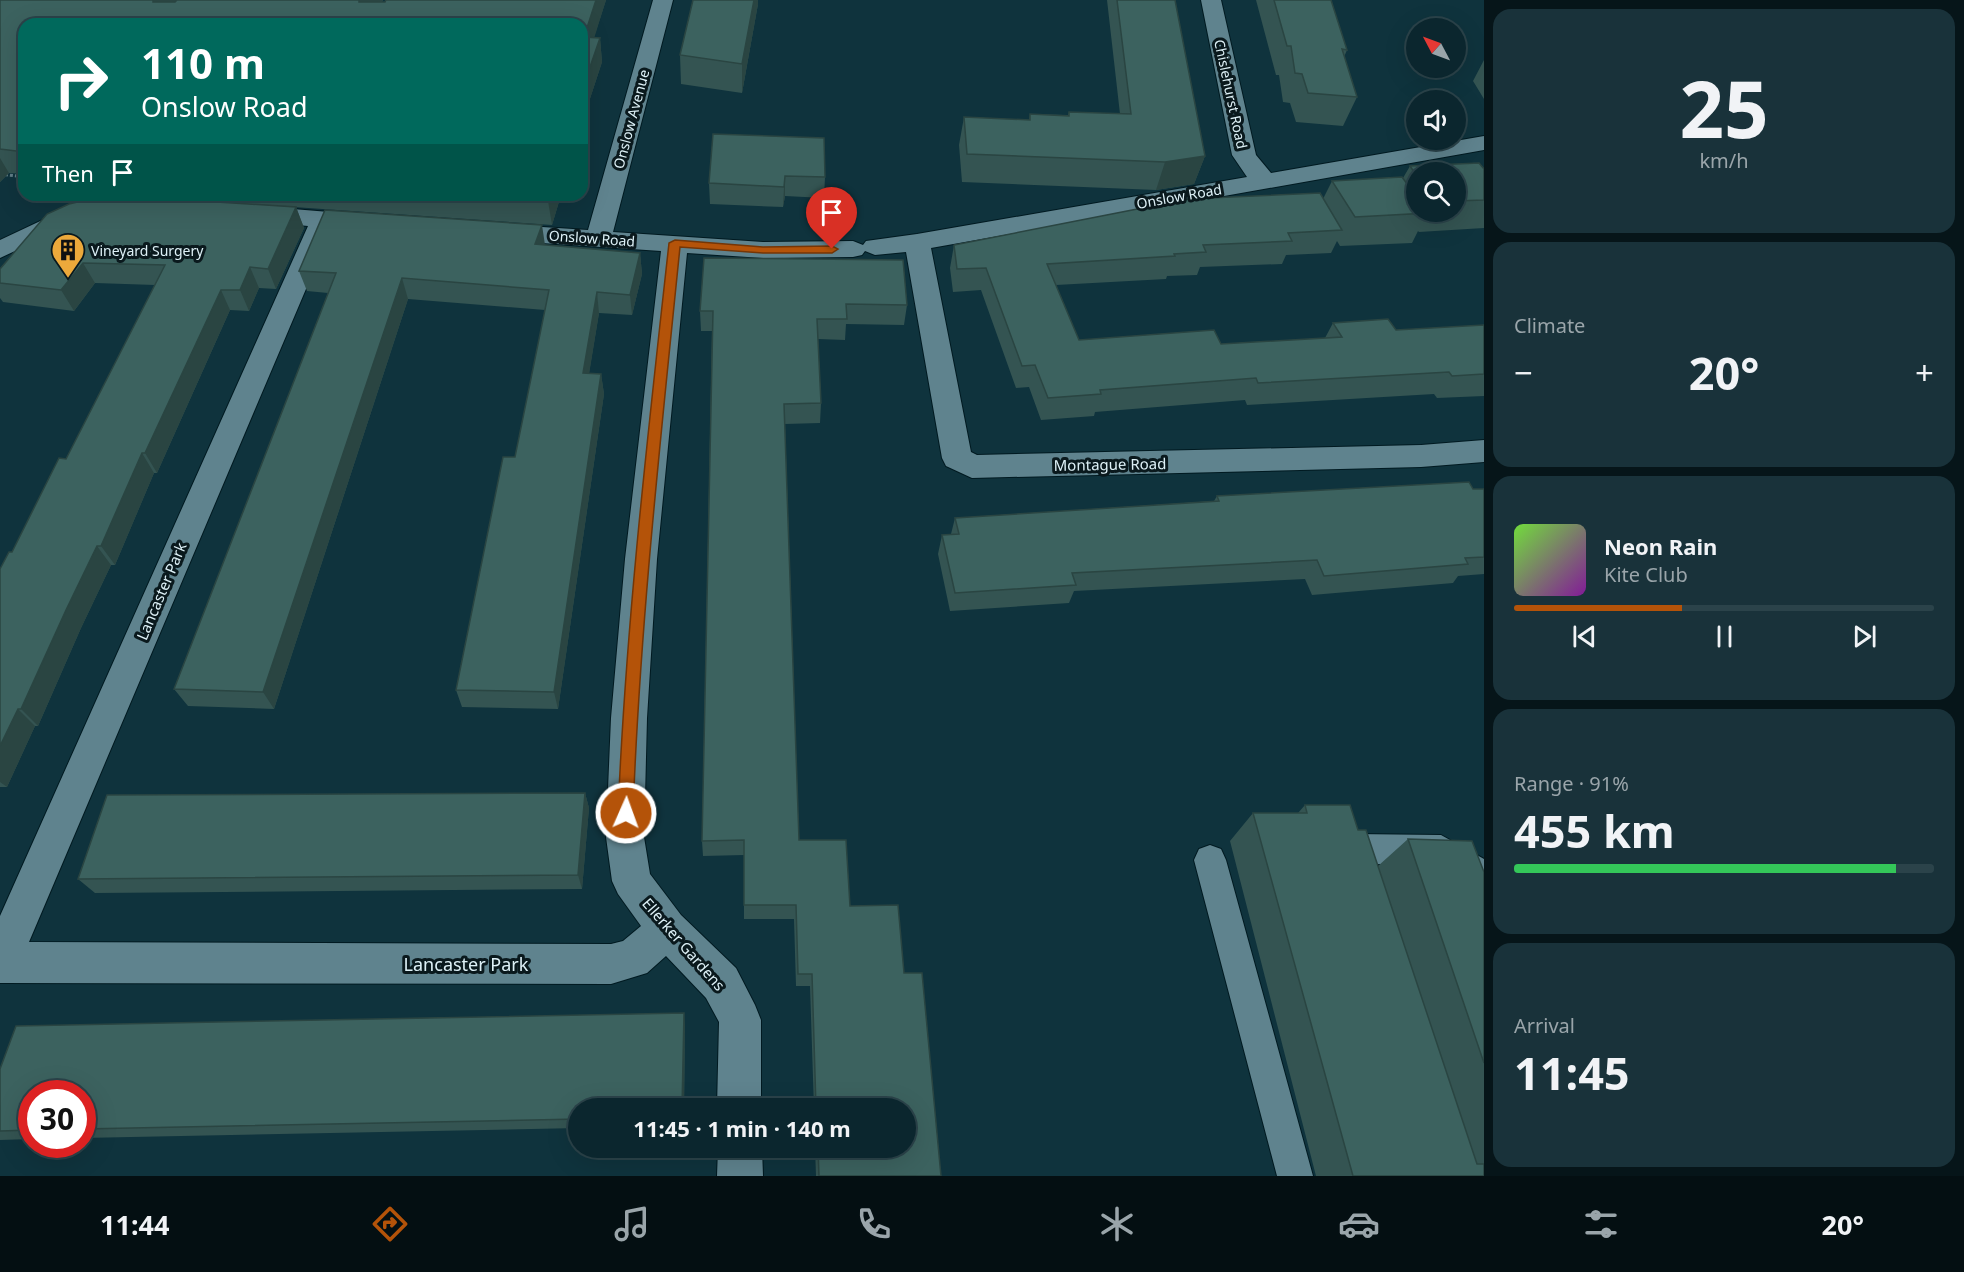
<!DOCTYPE html>
<meta charset="utf-8">
<style>
:root{--surface:#0b262e;--page:#19323a;--text:#f1f3f6;--muted:#9aa5aa;--line:#2b434a;--accent:#b45309}
body{margin:0;font-family:"Noto Sans",sans-serif;background:var(--page);color:var(--text);height:100vh;display:flex;flex-direction:column;font-size:22px;white-space:nowrap}
*{box-sizing:border-box;margin:0}
p{font-size:20px;color:var(--muted)}
.icon{flex:none;width:33px;height:33px;fill:none;stroke:currentColor;stroke-width:2;stroke-linecap:round;stroke-linejoin:round}
.map{position:relative;flex:1;overflow:hidden}
.drawer{display:flex;flex-direction:column;gap:9px;padding:9px;background:#061519;width:480px}
.drawer>*{flex:none}
.hud{position:absolute;left:18px;top:18px;width:570px;height:183px;border-radius:18px;box-shadow:0 6px 24px #0002,0 0 0 2px var(--line);background:#00695c;color:#fff;overflow:hidden}
.needle{width:39px;rotate:311deg}
.fabs{position:absolute;left:1406px;top:18px;display:grid;gap:12px}
.fabs a{display:grid;place-items:center;width:60px;height:60px;border-radius:50%;background:var(--surface);box-shadow:0 6px 24px #0002,0 0 0 2px var(--line);font-size:30px}
.speed{position:absolute;left:18px;top:1080px;display:flex;gap:12px;font-size:30px;font-weight:700;text-align:center}
.speed>*{display:grid;place-content:center;width:78px;height:78px;border-radius:50%;background:var(--surface);box-shadow:0 6px 24px #0002,0 0 0 2px var(--line);line-height:1}
.speed .limit{border:9px solid #d22;background:#fff;color:#111}
.pin{position:absolute;display:grid;place-items:center;width:51px;height:51px;color:#fff;margin:-62px -26px;border-radius:50% 50% 50% 0;rotate:-45deg;box-shadow:0 0 6px #0007}
.pin .icon{rotate:45deg}
.me{position:absolute;width:66px;margin:-33px;rotate:2deg;stroke-linejoin:round;filter:drop-shadow(0 0 4px #0008)}
.turn{display:flex;align-items:center;gap:21px;height:126px;padding:0 24px;font-size:27px}
.turn .icon{width:78px;height:78px;stroke-width:2.5}
.turn b{display:block;font-size:42px;line-height:51px}
.then{display:flex;align-items:center;height:57px;padding:0 24px;background:#0003;gap:12px;font-size:22px}
.big{font-size:45px;font-weight:700;line-height:1.1}
.drawer .tile{flex:1;display:flex;flex-direction:column;justify-content:center;gap:9px;min-width:0;padding:0 21px;border-radius:18px;background:var(--page)}
.drawer .dial{align-items:center;gap:0}
.dial b{font-size:78px;line-height:1}
.song{display:flex;align-items:center;gap:18px}
.cover{width:72px;height:72px;border-radius:9px;background:linear-gradient(135deg,hsl(100 70% 55%),hsl(290 70% 35%))}
.played{height:6px;border-radius:3px;background:linear-gradient(90deg,var(--accent) 40%,var(--line) 40%)}
.keys{display:flex;justify-content:space-around;direction:ltr}
.heat{display:flex;justify-content:space-between;align-items:center;font-size:33px;direction:ltr}
.charge{height:9px;border-radius:4px;background:linear-gradient(90deg,#34c759 91%,var(--line) 0)}
.trip{position:absolute;left:568px;top:1098px;width:348px;height:60px;border-radius:30px;background:var(--surface);box-shadow:0 6px 24px #0002,0 0 0 2px var(--line);font-weight:700;line-height:60px;text-align:center}
.dock{display:flex;height:96px;justify-content:space-around;align-items:center;background:#040f12;color:var(--muted)}
.dock .icon{width:42px;height:42px}
.dock .on{color:var(--accent)}
.dock b{font-size:27px;color:var(--text)}
main{display:flex;flex:1;min-height:0}
.map>svg:first-child{display:block}
.lines{fill:none;stroke-linecap:round;stroke-linejoin:round}
.lane-casing{stroke:#011a21;stroke-width:2}
.street-casing{stroke:#011a21;stroke-width:2}
.path{stroke:#617e87;stroke-width:3;stroke-dasharray:3 2;stroke-linecap:butt}
.lane{fill:#5f838e;fill-rule:evenodd}
.street{fill:#5f838e;fill-rule:evenodd}
.wall{fill:#345452;fill-rule:evenodd}
.shaded-wall{fill:#2a4542}
.building{fill:#3c625f;stroke:#2a4542;stroke-width:1.5}
.route{fill:#b45309;stroke:#753606;stroke-width:1.5}
.labels{text-anchor:middle;dominant-baseline:central;stroke-width:6;stroke-linejoin:round;paint-order:stroke}
.far-street-label{font-size:14px;fill:#def1f7;stroke:#0a191d}
.far-poi-label{font-size:14px;fill:#def1f7;stroke:#0a191d;text-anchor:start}
.street-label{font-size:15px;fill:#def1f7;stroke:#0a191d}
.near-street-label{font-size:18px;fill:#def1f7;stroke:#0a191d}
</style>
<main>
<div class="map">
<svg width="1484" height="1176" viewBox="0 0 1484 1176">
<rect width="100%" height="100%" fill="#0f333d"/>
<g class="lines">
<!-- lane casing -->
<g class="lane-casing">
<path id="lane" d="M1353,834L1441,835L1484,859V891L1437,865L1374,864L1369,876L1358,880L1347,876L1337,849L1342,839Z
M1210,845L1221,849L1226,860L1313,1176H1277L1194,860L1199,849Z"/>
</g>
<!-- street casing -->
<g class="street-casing">
<path id="street" d="M653,0H673L613,232L763,242L853,241L863,245L866,241L917,234L1247,177L1232,155L1201,0H1221L1256,155L1271,173L1484,136V150L931,248L971,452L977,455L1421,445L1484,440V462L1421,467L972,478L946,466L942,458L906,252L875,255L865,251L862,255L853,257L763,258L687,253L657,559L647,718L644,837L650,874L681,915L736,968L755,1005L761,1020V1108H717L719,1022L706,998L666,956L647,973L611,984L0,983V916L308,226L247,220L243,214L247,208L256,206L366,215L375,217L379,223L375,229L366,231L329,228L331,230L29,942L611,944L623,941L641,926L618,894L612,881L606,837L611,718L625,559L661,251L498,240L489,238L485,232L489,226L498,224L588,230Z
M68,208L77,210L81,216L77,222L0,258V240Z
M718,1148H762L763,1176H717Z"/>
</g>
<!-- path -->
<path class="path" d="M0,174L24,177"/>
<!-- lane -->
<use href="#lane" class="lane"/>
<!-- street -->
<use href="#street" class="street"/>
</g>
<!-- wall -->
<path class="wall" d="M0,0H383L382,2H385L386,0H606L594,37L600,38L602,62L582,123V24H24V174L9,173L0,182Z
M1107,0H1175L1205,156L1194,184L1156,190L962,182L959,145L964,117L1029,120L1030,114L1068,115L1069,112L1120,114Z
M1256,0H1331L1347,50L1344,57L1357,97L1343,126L1296,122L1290,103L1283,102L1279,75H1276Z
M758,4L742,93L681,84L680,55Z
M1484,60V99L1473,81Z
M824,138L825,177L824,198L785,196L783,207L710,204L709,183Z
M1410,166L1484,169V228L1419,232L1418,231L1412,243L1340,246L1337,241L1331,253L1286,255L1282,264L1200,267L1197,275L1167,276L1166,279L1056,285L1079,340L1221,344L1325,338L1333,323L1396,330L1484,325V396L1437,398L1434,394L1247,405L1245,400L1095,412L1094,416L1041,420L1029,387L1016,388L981,290L953,292L950,268L954,245L1209,198L1323,199L1332,181L1403,178ZM1416,172H1455V212H1416Z
M80,195H118L296,207L304,228L276,289L259,288L249,311L230,310L157,473H154L115,565H111L81,628L38,726H35L7,787H0V569L12,552L66,459L155,285L95,283L74,311L3,302L0,298V269L83,200Z
M123,195H561L552,225Z
M545,245L640,253L642,274L632,315L599,313L589,373L601,374L604,394L558,709L462,707L456,690L515,457L545,310L408,299L274,709L188,706L174,689L328,293L307,291L299,271Z
M903,260L907,305L904,325L846,324L845,340L818,339L821,403L820,423L785,424L799,840L904,973L941,1176H816L815,1148H906V1108H814L810,986H796L794,919H744V855L703,856L702,841L712,331H701L700,311Z
M1473,489H1484V574L1458,576L1453,583L1312,595L1305,579L1074,591L1069,603L950,611L938,554L942,535L951,534L955,518L1214,501L1217,496Z
M585,793L589,808L582,889L95,893L78,879Z
M1305,805L1358,830L1378,866L1408,839L1484,872V1176H1316L1230,841L1253,813H1298Z
M685,1024L684,1108H579V1128L82,1138V1094H32V1139L0,1140V1069Z"/>
<!-- shaded-wall -->
<path class="shaded-wall" d="M153,0H183L162,22L153,2Z
M359,0H383L365,23Z
M596,0H606L587,61L584,37Z
M754,0H758V4L742,93V64Z
M600,38L602,62L582,123V90Z
M1205,156L1194,184L1156,190L1165,162Z
M0,158L9,173L0,182Z
M785,176V196L783,207L784,187Z
M80,195H118L84,203Z
M550,195H561L552,225L548,201Z
M296,207L304,228L276,289L268,269Z
M542,225L545,245L535,244Z
M640,253L642,274L632,315L630,295Z
M83,263L95,283L74,311L61,290Z
M250,267L259,288L249,311L240,290Z
M402,278L408,299L274,709L263,692Z
M221,290L230,310L157,473L145,453Z
M597,292L599,313L586,393L583,373Z
M601,374L604,394L558,709L554,692Z
M142,453L154,473L115,565L101,546Z
M97,546L111,565L81,628L38,726L21,709L66,610Z
M18,709L35,726L7,787L0,782V746Z
M585,793L589,808L582,889L578,875Z
M684,1013L685,1024L684,1108H682Z"/>
<!-- building -->
<path class="building" d="M0,0H153V2H175L177,0H359V2H385L386,0H596L584,37L600,38L582,90V24H24V152L0,149Z
M693,0H754L742,64L680,55Z
M1117,0H1175L1205,156L1165,162L967,154L964,117L1030,120V114L1069,116V112L1131,114Z
M1274,0H1331L1347,50L1342,49L1357,97L1308,93L1302,74L1295,73L1291,46H1287Z
M713,134L824,138L825,177L785,176L784,187L709,183Z
M1479,163L1484,169V200L1455,201V172H1416V175L1410,166Z
M1402,177L1416,196V212H1427L1428,213L1355,217L1332,181Z
M1320,193L1342,230L1288,233L1292,241L1203,245L1206,252L1174,254L1175,256L1047,264L1079,340L1214,330L1221,344L1342,337L1333,323L1388,319L1396,330L1484,325V374L1452,376L1449,372L1258,383L1256,378L1100,390L1101,394L1048,398L1035,365L1022,366L986,268L957,269L954,245L1209,195V198Z
M107,195L296,207L268,269L250,267L240,290H221L145,453H142L101,546H97L66,610L21,709H18L0,746V569L9,552H12L59,458L66,459L165,265L83,263L61,290L0,283V269L47,214L69,204Z
M461,195H550L548,201Z
M325,210L542,225L535,244L640,253L630,295L597,292L583,373L601,374L554,692L456,690L503,457H515L549,290L402,278L263,692L174,689L336,273L299,271Z
M704,258L903,260L907,305L846,304L847,319H817L821,403L784,404L799,840H846L850,906L898,905L904,973H922L941,1176H819L818,1148H906V1108H816L812,974H798L796,905H744V840L702,841L713,311H700Z
M1469,482L1473,489H1484V557L1465,558L1468,564L1324,576L1317,560L1072,573L1076,585L955,593L942,535L959,534L955,518L1219,501L1217,496Z
M585,793L578,875L78,879L107,795Z
M1305,805H1350L1358,830H1366L1477,1164H1484V1176H1353L1253,813H1307Z
M1408,839L1472,841L1484,872V1063Z
M684,1013L682,1108H579V1119L82,1129V1094H32V1130L0,1131V1069L16,1026Z"/>
<!-- route -->
<path class="route" d="M675,240L763,247L832,246L838,249L832,253H763L680,247C661,435 640,624 633,813L631,818L626,820L620,818L618,813C626,622 648,433 669,243Z"/>
<!-- icons -->
<defs>
<g id="building-pin" transform="scale(1.725)"><path d="M0 17L-7.5 6A9.5 9.5 0 1 1 7.5 6Z" fill="#eca93b" stroke="#0a191d"/><path d="M-4-6H4V6H1V3H-1V6H-4ZM-2.5-4.3h1.7v1.8h-1.7ZM.8-4.3h1.7v1.8H.8ZM-2.5-1h1.7V.8h-1.7ZM.8-1h1.7V.8H.8Z" fill="#111"/></g>
</defs>
<g fill-rule="evenodd">
<use href="#building-pin" x="68" y="250"/>
</g>
<g class="labels">
<!-- far-street labels -->
<g class="far-street-label">
<text transform="translate(1231 94) rotate(78)">Chislehurst Road</text>
<text transform="translate(631 119) rotate(-75)">Onslow Avenue</text>
<text transform="translate(1179 196) rotate(-10)">Onslow Road</text>
<text transform="translate(592 238) rotate(4)">Onslow Road</text>
</g>
<!-- far-poi labels -->
<g class="far-poi-label">
<text x="91" y="250">Vineyard Surgery</text>
</g>
<!-- street labels -->
<g class="street-label">
<text transform="translate(1110 464) rotate(-1)">Montague Road</text>
<text transform="translate(161 591) rotate(-67)">Lancaster Park</text>
<text transform="translate(684 944) rotate(49)">Ellerker Gardens</text>
</g>
<!-- near-street labels -->
<g class="near-street-label">
<text x="466" y="964">Lancaster Park</text>
</g>
</g>
</svg>
<div class="fabs">
<a><svg class="needle" viewBox="-14 -14 28 28"><path d="M0-13l5 13h-10z" fill="#e53935"/><path d="M0 13l5-13h-10z" fill="#9aa5aa"/></svg></a>
<a><svg class="icon" aria-label="sound" viewBox="0 0 24 24"><path d="M4 9h4l5-4v14l-5-4H4zM17 9q2 3 0 6"/></svg></a>
<a><svg class="icon" aria-label="search" viewBox="0 0 24 24"><circle cx="10" cy="10" r="6"/><path d="M15 15l6 6"/></svg></a>
</div>
<div class="speed"><div class="limit">30</div></div>
<div class="pin" style="left:832px;top:249px;background:#d93025"><svg class="icon" aria-label="arrive" viewBox="0 0 24 24"><path d="M6 21V4h12l-3 4 3 4H6"/></svg></div>
<svg class="me" style="left:626px;top:813px" viewBox="-20 -20 40 40"><circle r="17" fill="#b45309" stroke="#fff" stroke-width="3"/><path d="M0-11L8 9 0 5-8 9z" fill="#fff"/></svg>
<div class="trip">11:45 · 1 min · 140 m</div>
<div class="hud">
<div class="turn"><svg class="icon" aria-label="right" viewBox="0 0 24 24"><path d="M7 20v-9h11M14 6l5 5-5 5"/></svg><div><b>110 m</b>Onslow Road</div></div>
<div class="then">Then<svg class="icon" aria-label="arrive" viewBox="0 0 24 24"><path d="M6 21V4h12l-3 4 3 4H6"/></svg></div>
</div>
</div>
<section class="drawer">
<div class="tile dial"><b>25</b><p>km/h</p></div>
<div class="tile"><p>Climate</p>
<div class="heat"><a>−</a><b class="big">20°</b><a>+</a></div>
</div>
<div class="tile">
<div class="song"><i class="cover"></i><div><b>Neon Rain</b><p>Kite Club</p></div></div>
<div class="played"></div>
<div class="keys"><svg class="icon" aria-label="previous" viewBox="0 0 24 24"><path d="M18 5L8 12l10 7zM5 5v14"/></svg><svg class="icon" aria-label="pause" viewBox="0 0 24 24"><path d="M8 5v14M16 5v14"/></svg><svg class="icon" aria-label="next" viewBox="0 0 24 24"><path d="M6 5l10 7-10 7zM19 5v14"/></svg></div>
</div>
<div class="tile"><p>Range · 91%</p><b class="big">455 km</b><div class="charge"></div></div>
<div class="tile"><p>Arrival</p><b class="big">11:45</b></div>
</section>
</main>
<nav class="dock">
<b>11:44</b>
<svg class="icon on" aria-label="directions" viewBox="0 0 24 24"><path d="M12 3l9 9-9 9-9-9zM9 14v-3h6M13 9l2 2-2 2"/></svg>
<svg class="icon" aria-label="music" viewBox="0 0 24 24"><path d="M9 18V5l10-2v13"/><circle cx="6" cy="18" r="3"/><circle cx="16" cy="16" r="3"/></svg>
<svg class="icon" aria-label="phone" viewBox="0 0 24 24"><path d="M5 4h4l2 5-3 2q2 4 5 5l2-3 5 2v4C11 20 4 13 5 4z"/></svg>
<svg class="icon" aria-label="climate" viewBox="0 0 24 24"><path d="M12 3v18M4 7l16 10M4 17L20 7"/></svg>
<svg class="icon" aria-label="car" viewBox="0 0 24 24"><path d="M5 17H2v-5l4-1 3-4h7l3 4 3 1v5h-3M9 17h6M6 11h13"/><circle cx="7" cy="17" r="2"/><circle cx="17" cy="17" r="2"/></svg>
<svg class="icon" aria-label="filters" viewBox="0 0 24 24"><path d="M4 7h16M4 17h16"/><circle cx="9" cy="7" r="2"/><circle cx="15" cy="17" r="2"/></svg>
<b>20°</b>
</nav>
